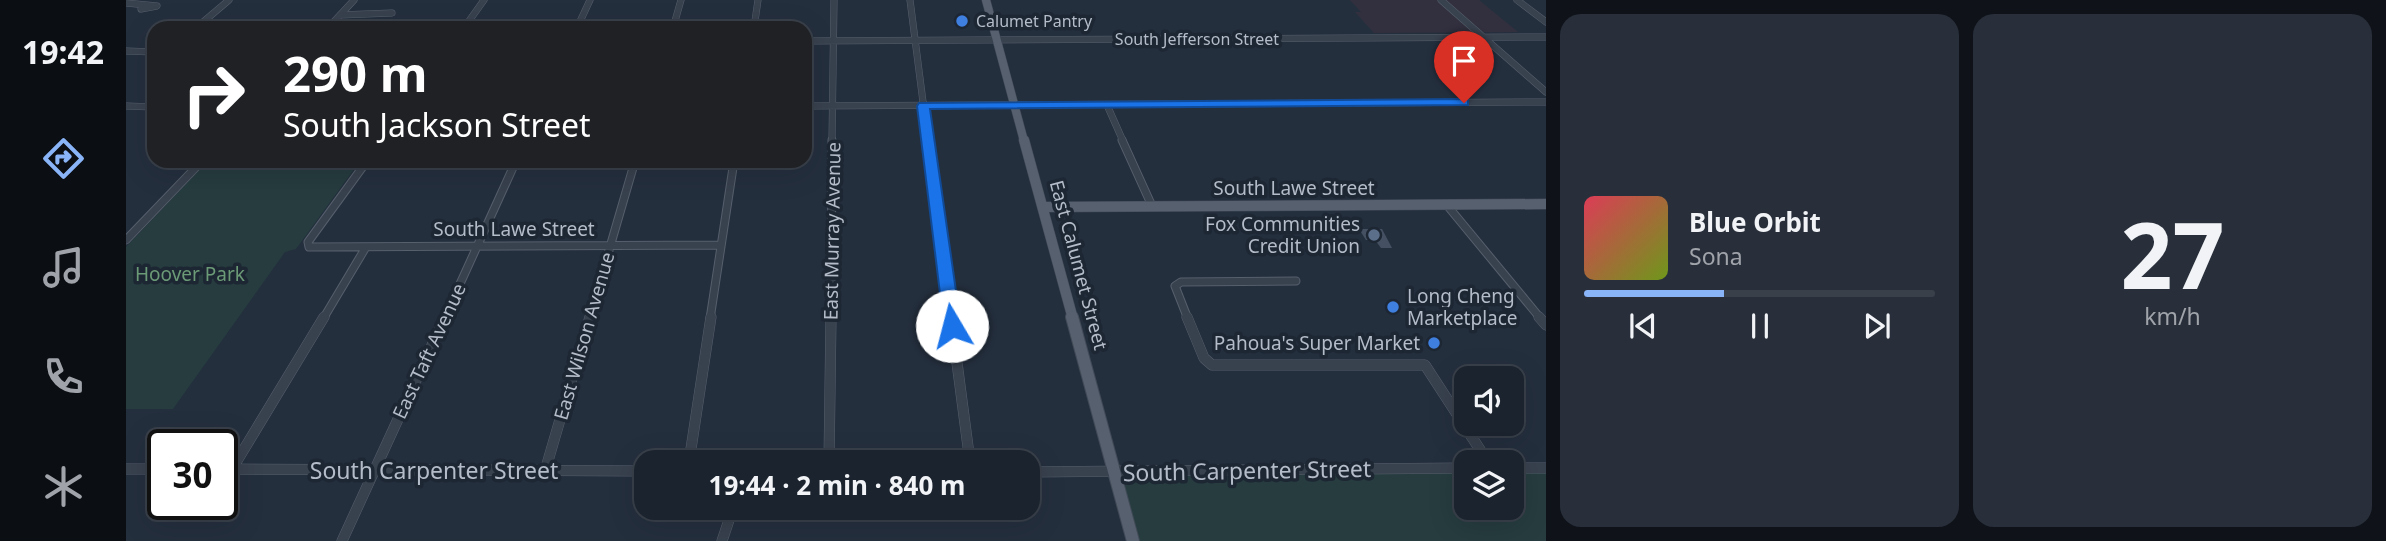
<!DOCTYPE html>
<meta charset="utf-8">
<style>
:root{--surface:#1b232e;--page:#282f3a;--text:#f1f3f6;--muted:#a0a4aa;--line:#39404a;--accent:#8ab4f8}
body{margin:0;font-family:"Noto Sans",sans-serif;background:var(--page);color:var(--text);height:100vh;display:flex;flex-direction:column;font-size:26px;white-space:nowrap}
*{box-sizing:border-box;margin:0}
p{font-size:23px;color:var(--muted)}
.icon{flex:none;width:38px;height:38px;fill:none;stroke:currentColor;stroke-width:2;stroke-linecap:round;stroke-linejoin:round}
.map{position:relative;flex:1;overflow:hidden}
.panel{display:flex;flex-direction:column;gap:14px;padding:14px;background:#0f1319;width:840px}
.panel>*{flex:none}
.guide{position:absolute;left:21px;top:21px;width:665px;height:147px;border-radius:21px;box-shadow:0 7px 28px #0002,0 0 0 2px var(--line);background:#202124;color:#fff;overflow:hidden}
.buttons{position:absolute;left:1328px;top:366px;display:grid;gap:14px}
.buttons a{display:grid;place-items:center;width:70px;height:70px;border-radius:14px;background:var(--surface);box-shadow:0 7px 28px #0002,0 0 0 2px var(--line);font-size:35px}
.speed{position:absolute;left:21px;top:429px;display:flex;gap:14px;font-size:35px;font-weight:700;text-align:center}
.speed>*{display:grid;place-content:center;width:91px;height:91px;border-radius:50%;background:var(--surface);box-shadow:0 7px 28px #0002,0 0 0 2px var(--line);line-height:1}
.speed .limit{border:4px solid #111;border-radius:10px;background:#fff;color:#111}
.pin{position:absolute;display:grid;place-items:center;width:60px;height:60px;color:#fff;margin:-72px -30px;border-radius:50% 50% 50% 0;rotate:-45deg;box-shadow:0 0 7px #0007}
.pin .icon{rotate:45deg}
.me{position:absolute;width:77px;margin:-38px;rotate:352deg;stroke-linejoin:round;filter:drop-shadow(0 0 5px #0008)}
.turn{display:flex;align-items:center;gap:24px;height:147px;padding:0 21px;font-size:32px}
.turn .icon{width:91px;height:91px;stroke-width:2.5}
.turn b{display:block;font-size:49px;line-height:60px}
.panel .tile{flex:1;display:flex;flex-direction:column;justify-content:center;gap:10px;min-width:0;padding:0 24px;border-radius:21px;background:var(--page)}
.panel .dial{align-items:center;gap:0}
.dial b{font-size:91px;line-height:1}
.song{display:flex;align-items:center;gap:21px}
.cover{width:84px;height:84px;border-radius:10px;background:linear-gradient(135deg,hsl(350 70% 55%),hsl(80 70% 35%))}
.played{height:7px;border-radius:4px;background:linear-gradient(90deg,var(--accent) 40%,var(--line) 40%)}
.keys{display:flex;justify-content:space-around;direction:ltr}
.panel .tiles{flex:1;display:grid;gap:14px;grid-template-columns:repeat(2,1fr)}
.trip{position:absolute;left:508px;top:450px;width:406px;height:70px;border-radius:21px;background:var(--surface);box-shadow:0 7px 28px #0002,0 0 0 2px var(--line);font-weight:700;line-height:70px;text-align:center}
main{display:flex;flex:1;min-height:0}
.tab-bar{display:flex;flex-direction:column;width:126px;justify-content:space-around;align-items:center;background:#0b0e12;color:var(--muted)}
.tab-bar .icon{width:49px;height:49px}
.tab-bar .on{color:var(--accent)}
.tab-bar b{font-size:32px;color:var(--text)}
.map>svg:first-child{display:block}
.medical{fill:#32303f}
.green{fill:#263c3f}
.building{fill:#455162}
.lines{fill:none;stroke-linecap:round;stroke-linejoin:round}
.minor-far2-casing{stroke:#565f6c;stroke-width:7}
.minor-far1-casing{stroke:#565f6c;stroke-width:9}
.minor-casing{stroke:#565f6c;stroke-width:11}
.major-far2-casing{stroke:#414a57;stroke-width:9}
.major-far1-casing{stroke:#414a57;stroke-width:11}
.major-casing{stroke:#414a57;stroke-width:14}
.minor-far2{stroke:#38414e;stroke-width:6}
.minor-far1{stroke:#38414e;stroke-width:7}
.minor{stroke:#38414e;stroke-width:10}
.major-far2{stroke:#56606e;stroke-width:8}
.major-far1{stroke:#56606e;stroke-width:10}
.major{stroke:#56606e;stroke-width:12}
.route{fill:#1a73e8;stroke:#114b97;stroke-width:2}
.shop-dot{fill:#3f7fe0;stroke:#1d2633;stroke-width:2.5}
.service-dot{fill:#5c6f8a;stroke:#1d2633;stroke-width:2.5}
.labels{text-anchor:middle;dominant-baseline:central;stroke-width:7;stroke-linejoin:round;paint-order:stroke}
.far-poi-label{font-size:16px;fill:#b4bcc9;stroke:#1d2633;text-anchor:start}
.far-street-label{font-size:16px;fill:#b4bcc9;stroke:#1d2633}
.street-label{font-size:19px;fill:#b4bcc9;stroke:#1d2633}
.poi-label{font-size:19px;fill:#b4bcc9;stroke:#1d2633;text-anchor:end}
.park-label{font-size:19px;fill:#6b9a76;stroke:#1d2633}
.near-street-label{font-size:23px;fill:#b4bcc9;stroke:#1d2633}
</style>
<main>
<nav class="tab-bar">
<b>19:42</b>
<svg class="icon on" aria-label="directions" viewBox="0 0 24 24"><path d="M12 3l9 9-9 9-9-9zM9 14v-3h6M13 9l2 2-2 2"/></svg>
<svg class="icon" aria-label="music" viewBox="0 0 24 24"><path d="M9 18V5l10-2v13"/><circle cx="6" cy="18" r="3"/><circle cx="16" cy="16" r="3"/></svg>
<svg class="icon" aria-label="phone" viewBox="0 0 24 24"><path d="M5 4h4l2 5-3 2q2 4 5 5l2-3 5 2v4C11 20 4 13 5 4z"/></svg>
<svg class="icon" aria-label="climate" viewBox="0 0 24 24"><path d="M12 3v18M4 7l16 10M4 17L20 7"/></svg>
</nav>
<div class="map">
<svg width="1420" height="541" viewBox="0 0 1420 541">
<rect width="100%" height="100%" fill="#242f3e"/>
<!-- medical -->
<path class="medical" d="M1224,0H1353L1392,32L1248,33L1229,12H1235Z"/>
<!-- green -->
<path class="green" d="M82,161H234L170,249L159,252L47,409H0V247Z
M1340,468V508H1386V468H1420V541H1007L988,472Z"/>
<!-- building -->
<path class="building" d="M1233,229H1256L1266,248H1255L1249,240H1240Z"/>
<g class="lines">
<!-- minor-far2 casing -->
<g class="minor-far2-casing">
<path id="minor-far2" d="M784,0L802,141
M1315,0L1420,92
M1391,0L1420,22
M0,3L31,6L15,9L17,6
M214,15L266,13
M70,28L103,0
M202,28L228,0
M338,28L358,0
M451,28L464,0
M547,28L555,0
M628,28L632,0
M679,41L1420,37
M0,51L28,52
M981,105L997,141
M0,106L28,107
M679,106L1420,102
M706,141L708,0"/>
</g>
<!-- minor-far1 casing -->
<g class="minor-far1-casing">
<path id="minor-far1" d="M802,140L825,319
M996,140L1026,206
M241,161L182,242L183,247L595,245
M1320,204L1415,319
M0,240L76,161
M197,319L240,247
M318,319L390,161
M463,319L509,161
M584,319L608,161
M705,319L706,140
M1062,319L1049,286L1055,282L1170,281"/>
</g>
<!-- minor casing -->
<g class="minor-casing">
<path id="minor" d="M825,317L844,462
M1061,317L1078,358L1086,365H1299L1362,462
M1413,317L1420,325
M563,462L585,317
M703,462L705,317
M1386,468H1420
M0,469H37
M96,469L520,471
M106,469L198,317
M419,471L464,317
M901,472L1340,468
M216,541L319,317
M596,541L607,508"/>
</g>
<!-- major-far2 casing -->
<g class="major-far2-casing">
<path id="major-far2" d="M860,0L898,141"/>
</g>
<!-- major-far1 casing -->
<g class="major-far1-casing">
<path id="major-far1" d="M898,140L947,319
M917,207L1420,204"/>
</g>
<!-- major casing -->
<g class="major-casing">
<path id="major" d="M946,317L1007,541"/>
</g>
<!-- minor-far2 -->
<use href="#minor-far2" class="minor-far2"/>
<!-- minor-far1 -->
<use href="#minor-far1" class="minor-far1"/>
<!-- minor -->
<use href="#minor" class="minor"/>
<!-- major-far2 -->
<use href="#major-far2" class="major-far2"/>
<!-- major-far1 -->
<use href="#major-far1" class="major-far1"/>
<!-- major -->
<use href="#major" class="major"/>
</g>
<!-- route -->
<path class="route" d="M1338,99L1342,100V105L804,109L835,326L832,330H820L818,326L791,106L793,103Z"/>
<!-- markers -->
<g class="shop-dot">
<circle cx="836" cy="21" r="7"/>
<circle cx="1267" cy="307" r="7"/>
<circle cx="1308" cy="343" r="7"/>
</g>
<circle class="service-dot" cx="1248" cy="235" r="7"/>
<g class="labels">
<!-- far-poi labels -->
<g class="far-poi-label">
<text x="850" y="21">Calumet Pantry</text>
</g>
<!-- far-street labels -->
<g class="far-street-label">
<text x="1071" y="39">South Jefferson Street</text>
</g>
<!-- street labels -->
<g class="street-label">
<text x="1168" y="188">South Lawe Street</text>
<text x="388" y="229">South Lawe Street</text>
<text transform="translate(706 231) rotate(-89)">East Murray Avenue</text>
<text transform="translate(953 265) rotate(75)">East Calumet Street</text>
<text transform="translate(458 336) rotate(-74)">East Wilson Avenue</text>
<text transform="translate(303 351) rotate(-65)">East Taft Avenue</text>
</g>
<!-- poi labels -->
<g class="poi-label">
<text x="1234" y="224">Fox Communities<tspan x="1234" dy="22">Credit Union</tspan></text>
<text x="1281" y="296" text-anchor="start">Long Cheng<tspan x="1281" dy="22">Marketplace</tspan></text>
<text x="1294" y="343">Pahoua's Super Market</text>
</g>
<!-- park labels -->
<g class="park-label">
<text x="64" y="274">Hoover Park</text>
</g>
<!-- near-street labels -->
<g class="near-street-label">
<text x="308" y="470">South Carpenter Street</text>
<text transform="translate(1121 470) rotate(-1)">South Carpenter Street</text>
</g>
</g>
</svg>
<div class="buttons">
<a><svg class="icon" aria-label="sound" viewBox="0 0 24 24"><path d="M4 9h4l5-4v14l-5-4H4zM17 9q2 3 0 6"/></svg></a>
<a><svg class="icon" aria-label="layers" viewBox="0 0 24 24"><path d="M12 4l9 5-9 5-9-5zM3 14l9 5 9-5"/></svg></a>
</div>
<div class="speed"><div class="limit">30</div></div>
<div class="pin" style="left:1338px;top:103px;background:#d93025"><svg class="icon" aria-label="arrive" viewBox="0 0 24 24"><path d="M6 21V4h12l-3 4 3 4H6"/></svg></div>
<svg class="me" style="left:826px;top:326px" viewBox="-20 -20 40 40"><circle r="19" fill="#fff"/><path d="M0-13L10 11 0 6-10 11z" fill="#1a73e8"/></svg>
<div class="trip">19:44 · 2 min · 840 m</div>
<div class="guide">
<div class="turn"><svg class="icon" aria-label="right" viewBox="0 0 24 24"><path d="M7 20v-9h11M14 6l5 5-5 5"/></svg><div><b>290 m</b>South Jackson Street</div></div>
</div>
</div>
<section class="panel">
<div class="tiles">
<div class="tile">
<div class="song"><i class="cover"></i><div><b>Blue Orbit</b><p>Sona</p></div></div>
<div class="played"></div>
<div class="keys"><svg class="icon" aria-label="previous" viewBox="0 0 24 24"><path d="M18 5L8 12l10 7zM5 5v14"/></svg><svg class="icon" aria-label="pause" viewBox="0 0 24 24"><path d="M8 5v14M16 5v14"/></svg><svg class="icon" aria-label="next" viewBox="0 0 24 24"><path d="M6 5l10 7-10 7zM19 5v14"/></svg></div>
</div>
<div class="tile dial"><b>27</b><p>km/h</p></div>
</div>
</section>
</main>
